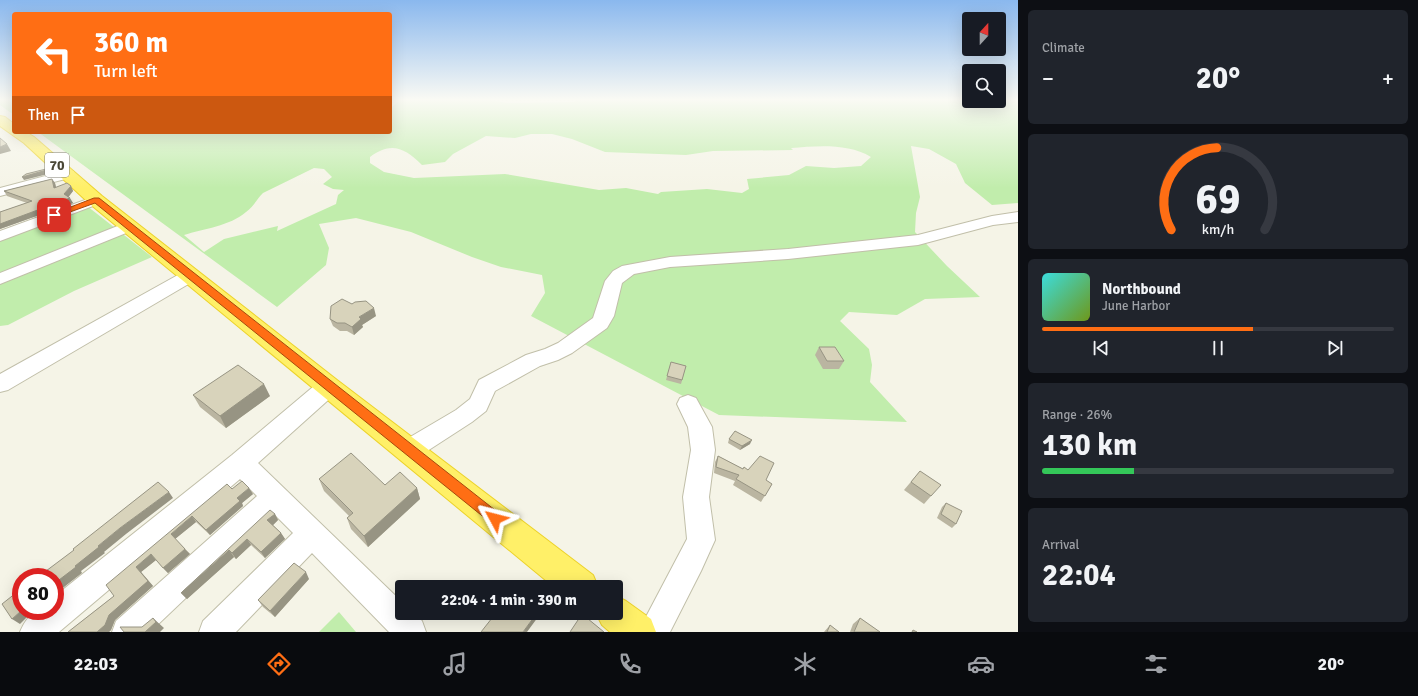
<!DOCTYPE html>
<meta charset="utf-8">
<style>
:root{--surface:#171b24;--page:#20242c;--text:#f1f3f6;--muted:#9ea1a6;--line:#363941;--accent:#ff6e14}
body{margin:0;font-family:Signika,sans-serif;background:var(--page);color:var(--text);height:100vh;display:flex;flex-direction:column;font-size:15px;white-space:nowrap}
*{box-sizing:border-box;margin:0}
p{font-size:13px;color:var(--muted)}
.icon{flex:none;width:22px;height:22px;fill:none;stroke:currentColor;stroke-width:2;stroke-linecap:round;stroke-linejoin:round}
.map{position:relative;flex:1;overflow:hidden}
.side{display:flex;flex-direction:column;gap:10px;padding:10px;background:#0d0f14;width:400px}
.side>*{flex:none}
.banner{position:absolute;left:12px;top:12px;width:380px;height:122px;border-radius:4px;box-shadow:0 4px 16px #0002;background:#ff6e14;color:#fff;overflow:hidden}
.needle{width:26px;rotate:21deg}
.buttons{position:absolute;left:962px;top:12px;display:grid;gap:8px}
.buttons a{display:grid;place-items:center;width:44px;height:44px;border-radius:4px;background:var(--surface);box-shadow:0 4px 16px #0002;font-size:20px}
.speed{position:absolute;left:12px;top:568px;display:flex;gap:8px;font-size:20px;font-weight:700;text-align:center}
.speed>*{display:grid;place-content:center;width:52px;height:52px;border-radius:50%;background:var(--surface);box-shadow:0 4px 16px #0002;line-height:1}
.speed .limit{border:6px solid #d22;background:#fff;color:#111}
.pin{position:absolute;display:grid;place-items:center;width:34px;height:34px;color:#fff;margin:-17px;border-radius:8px;box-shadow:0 2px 6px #0006}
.me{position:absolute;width:44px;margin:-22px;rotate:308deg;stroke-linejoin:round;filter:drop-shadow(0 0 3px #0008)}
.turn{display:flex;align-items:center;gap:14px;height:84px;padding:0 16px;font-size:18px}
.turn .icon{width:52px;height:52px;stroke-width:2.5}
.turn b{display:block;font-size:28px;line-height:34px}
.then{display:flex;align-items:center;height:38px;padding:0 16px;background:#0003;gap:8px;font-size:15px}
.big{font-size:30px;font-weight:700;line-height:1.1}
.side .card{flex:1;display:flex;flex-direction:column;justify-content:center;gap:6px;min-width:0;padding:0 14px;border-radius:6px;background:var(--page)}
.side .dial{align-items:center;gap:0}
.dial svg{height:104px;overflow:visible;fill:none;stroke:var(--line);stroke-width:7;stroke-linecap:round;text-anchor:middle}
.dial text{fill:var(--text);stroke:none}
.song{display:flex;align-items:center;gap:12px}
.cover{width:48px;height:48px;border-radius:6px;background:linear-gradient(135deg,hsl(180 70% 55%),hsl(80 70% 35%))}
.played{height:4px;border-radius:2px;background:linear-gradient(90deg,var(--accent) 60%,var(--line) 60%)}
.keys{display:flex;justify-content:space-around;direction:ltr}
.heat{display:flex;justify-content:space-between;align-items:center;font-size:22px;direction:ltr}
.charge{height:6px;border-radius:3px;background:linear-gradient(90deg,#34c759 26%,var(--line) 0)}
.trip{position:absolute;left:395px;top:580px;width:228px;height:40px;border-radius:4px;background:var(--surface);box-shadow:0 4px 16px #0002;font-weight:700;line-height:40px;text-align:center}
.menu{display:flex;height:64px;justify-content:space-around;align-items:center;background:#090b0e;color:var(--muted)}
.menu .icon{width:28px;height:28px}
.menu .active{color:var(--accent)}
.menu b{font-size:18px;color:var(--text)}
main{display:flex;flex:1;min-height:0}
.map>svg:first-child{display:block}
.green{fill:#c1edac;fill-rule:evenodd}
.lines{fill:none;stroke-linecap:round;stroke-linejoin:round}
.minor-casing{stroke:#c1bfa9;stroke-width:2}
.highway-casing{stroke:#ecd22b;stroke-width:2}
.minor{fill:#fff;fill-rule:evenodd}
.highway{fill:#fff068;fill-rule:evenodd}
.wall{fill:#bab5a1}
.shaded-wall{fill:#979483}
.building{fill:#d8d3bb;stroke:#979483}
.route{fill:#ff6e14;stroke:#a6480d}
.labels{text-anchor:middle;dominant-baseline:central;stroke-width:4;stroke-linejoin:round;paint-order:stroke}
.shield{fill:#fff;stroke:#807e72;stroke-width:1}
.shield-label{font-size:14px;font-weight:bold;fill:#494635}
</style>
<main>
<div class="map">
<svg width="1018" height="632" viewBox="0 0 1018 632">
<rect width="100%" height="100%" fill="#f5f4e7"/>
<!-- green -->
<path class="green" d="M0,99H14V115L0,105Z
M401,99H482L508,103L574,102L577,99H969V101L1018,99V203L992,205L965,183L956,164L929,149L911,146L920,197L916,213L915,232L947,266L980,297L925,299L897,315L849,312L840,321L869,349L872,365L870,382L907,422L719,415L531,316L545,293L542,275L501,267L472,257L411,232L356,218L319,224L329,248L326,265L277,307L38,132H390V109ZM531,134H552L572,139L605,152L686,155L713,151L793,150L791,148C817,146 848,143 871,157L861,166L834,168L806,166L789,175L747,179L749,189L742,193L707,189L661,192L658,194L626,188L599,190L505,174L414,178L384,172L370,163V157C391,141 405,148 422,165L445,162L453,154L486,136L515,138ZM314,168L324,169L332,177L323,184L333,189L344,190L338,195L336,204L277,231L278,226L224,239L204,252L184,235C203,229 230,226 246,212C253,207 257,199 263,193Z
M87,206L152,257L74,291L8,325L0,326V237Z
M339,612L356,632H319Z"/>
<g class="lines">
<!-- minor casing -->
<g class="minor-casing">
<path id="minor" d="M68,170L73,171L75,174L73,177L0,196V188Z
M96,196L101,197L103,200L101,203L0,241V231Z
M1018,212V222L993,225L918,245L788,259L670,267L634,274L622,283L614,316L607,328L572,353L558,360L540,366L495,391L486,411L472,422L418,457L409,460L400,457L397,450L400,443L456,410L470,399L479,380L526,355L545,349L558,343L593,318L605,281L613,271L622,266L670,257L788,249L918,235L992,216Z
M130,221L136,223L138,226L136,229L0,284V273Z
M191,270L197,271L200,275L197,279L8,390L0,392V374L185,271Z
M328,379L336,381L339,387L336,393L258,463L402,602V613H414L422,621L426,632H389L312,553L236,632H199L203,621L293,533L274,514L150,632H112L116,621L257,496L240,479L59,632H20C28,613 35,611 55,611V596L232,455L320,381Z
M688,395L696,398L712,427L715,450L709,497L715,540L701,571L670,632H638L687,539L683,497L691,450L688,427L677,404L680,398Z"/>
</g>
<!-- highway casing -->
<g class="highway-casing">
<path id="highway" d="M0,116L5,117L14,124V132H26L34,137L102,196L337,380L593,575L598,587H554L90,204L24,143L0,126Z
M616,596L626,601L651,619L656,632H610L602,625L596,613H616Z"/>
</g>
<!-- minor -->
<use href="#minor" class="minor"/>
<!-- highway -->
<use href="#highway" class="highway"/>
</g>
<!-- wall -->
<path class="wall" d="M52,179L55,183L56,187L71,186L73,191L68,197L73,203L0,229V212L27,203L7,196L4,191Z
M376,316L362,325L363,327L354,335L347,331H340L333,326L330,319Z
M819,347L844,361L839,369H823L815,355Z
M671,362L686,366L681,384L666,380Z
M193,395L270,396L226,428L200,407Z
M729,439L750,444L740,450L728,443Z
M718,456L772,484L761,502L733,485L735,481L714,473L715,462Z
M920,471L931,496L924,504L904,490Z
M319,479L385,485L417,488L420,499L368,547L351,529L347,518L349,516L324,491Z
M227,484L232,489L253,494L242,503L243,506L210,535L196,522L175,539L190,554L168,573L156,560L141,572L153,586L115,620L111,630L109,632H68L114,596Z
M946,503L956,524L952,528L937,518L942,507Z
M275,514L278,520L273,525L281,533L285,539L265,558L251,545L236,559L234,557L187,599L181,593Z
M309,579L275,617L263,607L258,600Z
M860,618L880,632H850L853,624Z
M830,625L839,632H824Z"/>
<!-- shaded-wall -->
<path class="shaded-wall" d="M7,144L11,151L0,154V147Z
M50,168L52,173L24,180L22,177Z
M52,179L55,183L57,192L54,188Z
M71,186L73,191L67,199L64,194Z
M70,198L73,203L0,229V224Z
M374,308L376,316L362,325L363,327L354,335L352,327L359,317Z
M264,384L270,396L226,428L220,416Z
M752,440L750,444L740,450L742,446Z
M249,488L253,494L242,503L243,506L210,535L206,530L237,498Z
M417,488L420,499L368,547L364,536Z
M169,492L173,498L126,534L104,552L105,553L81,571L82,573L55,594V583L98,546L120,528Z
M275,514L278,520L271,527L267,520Z
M192,516L196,522L175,539L171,534Z
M281,533L285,539L265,558L261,552Z
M247,539L251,545L236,559L232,553Z
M185,549L190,554L168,573L163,568Z
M229,550L234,557L187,599L181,593Z
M151,554L156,560L141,572L153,586L115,620L111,630L109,632H97L109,615L136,567Z
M306,572L309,579L275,617L270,611Z
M21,611H35L28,616L20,624L12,619Z
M537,613H539L538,617L527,632H523Z
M153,618L164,628L160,632H145Z"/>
<!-- building -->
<path class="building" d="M0,138L7,144L0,147Z
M50,168V169L22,177L26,174Z
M52,179L54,188L67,183L71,186L64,194L70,198L0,224V212L32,201L4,191Z
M342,299L352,304L355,302L366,301L374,308L359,317L361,319L352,327L345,323H337L330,319L331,306Z
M819,347H835L844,361H827Z
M671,362L686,366L682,380L667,376Z
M238,365L264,384L220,416L193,395Z
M735,431L752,440L742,446L729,439Z
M351,453L385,485L400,472L417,488L364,536L347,518L353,513L319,479Z
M718,456L743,469L744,467L748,470L760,456L774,463L766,480L772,484L765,496L736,479L739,475L716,467Z
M920,471L941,485L931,496L911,482Z
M242,481L249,488L237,498L240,501L206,530L192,516L171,534L185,549L163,568L151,554L136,567L148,581L109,615L105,625L97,632H68L114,596L106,585L227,484L232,489Z
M158,482L169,492L120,528L98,546L99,547L75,566L76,567L55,583V577H38L74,550L73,549Z
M946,503L962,511L956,524L941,514Z
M270,510L275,514L267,520L281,533L261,552L247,539L232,553L229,550L181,593Z
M294,563L306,572L270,611L258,600Z
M21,589V611L12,619L2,604Z
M496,613H537L523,632H481Z
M582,614L604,632H570Z
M153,618L156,622L145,632H124L120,627H142Z
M860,618L880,632H854Z
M830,625L839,632H827Z
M913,630L917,632H912Z"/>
<!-- sky -->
<linearGradient id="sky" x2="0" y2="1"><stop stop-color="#8ab8ee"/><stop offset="0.53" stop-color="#fafaf4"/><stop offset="1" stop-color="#fafaf4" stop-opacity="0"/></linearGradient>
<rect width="1018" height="188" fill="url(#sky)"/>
<!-- route -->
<path class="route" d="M94,198H99L500,514L502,519L500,523L495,525L491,523L95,203L56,217H51L50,215Z"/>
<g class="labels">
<!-- shield labels -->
<rect class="shield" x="45" y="153" width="24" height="24" rx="3"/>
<g class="shield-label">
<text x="57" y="165">70</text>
</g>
</g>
</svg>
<div class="buttons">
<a><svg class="needle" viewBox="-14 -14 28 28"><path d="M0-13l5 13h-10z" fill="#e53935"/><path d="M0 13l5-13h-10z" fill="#9ea1a6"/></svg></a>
<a><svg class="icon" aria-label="search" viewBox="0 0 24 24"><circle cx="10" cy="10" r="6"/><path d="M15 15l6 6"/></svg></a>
</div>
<div class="speed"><div class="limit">80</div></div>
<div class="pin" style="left:54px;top:215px;background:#d93025"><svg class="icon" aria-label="arrive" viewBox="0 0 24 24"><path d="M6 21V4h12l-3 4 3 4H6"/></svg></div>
<svg class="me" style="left:495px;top:519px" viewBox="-20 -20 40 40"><path d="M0-17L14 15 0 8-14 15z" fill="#ff6e14" stroke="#fff" stroke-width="4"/></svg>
<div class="trip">22:04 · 1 min · 390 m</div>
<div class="banner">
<div class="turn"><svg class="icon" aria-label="left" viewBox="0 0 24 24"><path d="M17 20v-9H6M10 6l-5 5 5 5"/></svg><div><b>360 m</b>Turn left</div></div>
<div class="then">Then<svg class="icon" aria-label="arrive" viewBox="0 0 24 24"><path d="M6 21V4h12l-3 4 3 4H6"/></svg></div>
</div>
</div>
<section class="side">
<div class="card"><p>Climate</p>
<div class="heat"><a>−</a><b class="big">20°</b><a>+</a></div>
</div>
<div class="card dial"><svg viewBox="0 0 100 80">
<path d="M14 69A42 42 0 1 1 86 69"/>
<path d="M14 69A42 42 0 0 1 49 6" stroke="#ff6e14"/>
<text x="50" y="56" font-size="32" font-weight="700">69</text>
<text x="50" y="72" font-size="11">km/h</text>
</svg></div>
<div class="card">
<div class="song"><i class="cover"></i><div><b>Northbound</b><p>June Harbor</p></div></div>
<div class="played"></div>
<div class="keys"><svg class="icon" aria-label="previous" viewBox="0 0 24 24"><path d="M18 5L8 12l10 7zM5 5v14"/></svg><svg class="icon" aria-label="pause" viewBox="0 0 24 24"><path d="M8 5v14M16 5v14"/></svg><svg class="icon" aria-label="next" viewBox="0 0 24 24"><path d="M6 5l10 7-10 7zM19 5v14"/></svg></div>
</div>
<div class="card"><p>Range · 26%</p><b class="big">130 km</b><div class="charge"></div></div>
<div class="card"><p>Arrival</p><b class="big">22:04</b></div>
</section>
</main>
<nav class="menu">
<b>22:03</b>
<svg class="icon active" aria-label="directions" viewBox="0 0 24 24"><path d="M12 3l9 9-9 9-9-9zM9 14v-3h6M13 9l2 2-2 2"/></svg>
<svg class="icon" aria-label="music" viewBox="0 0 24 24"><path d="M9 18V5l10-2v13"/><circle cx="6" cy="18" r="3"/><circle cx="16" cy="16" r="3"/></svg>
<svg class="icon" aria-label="phone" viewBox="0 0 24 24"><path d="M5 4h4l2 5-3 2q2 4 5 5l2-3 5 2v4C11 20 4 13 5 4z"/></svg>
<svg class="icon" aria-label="climate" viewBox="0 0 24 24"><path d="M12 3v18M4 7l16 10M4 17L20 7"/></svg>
<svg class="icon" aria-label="car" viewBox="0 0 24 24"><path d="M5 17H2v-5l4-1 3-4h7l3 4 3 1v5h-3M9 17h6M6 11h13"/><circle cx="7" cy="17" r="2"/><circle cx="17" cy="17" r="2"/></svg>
<svg class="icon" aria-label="filters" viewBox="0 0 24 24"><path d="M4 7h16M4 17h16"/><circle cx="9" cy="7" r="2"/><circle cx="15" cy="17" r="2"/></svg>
<b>20°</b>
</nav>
